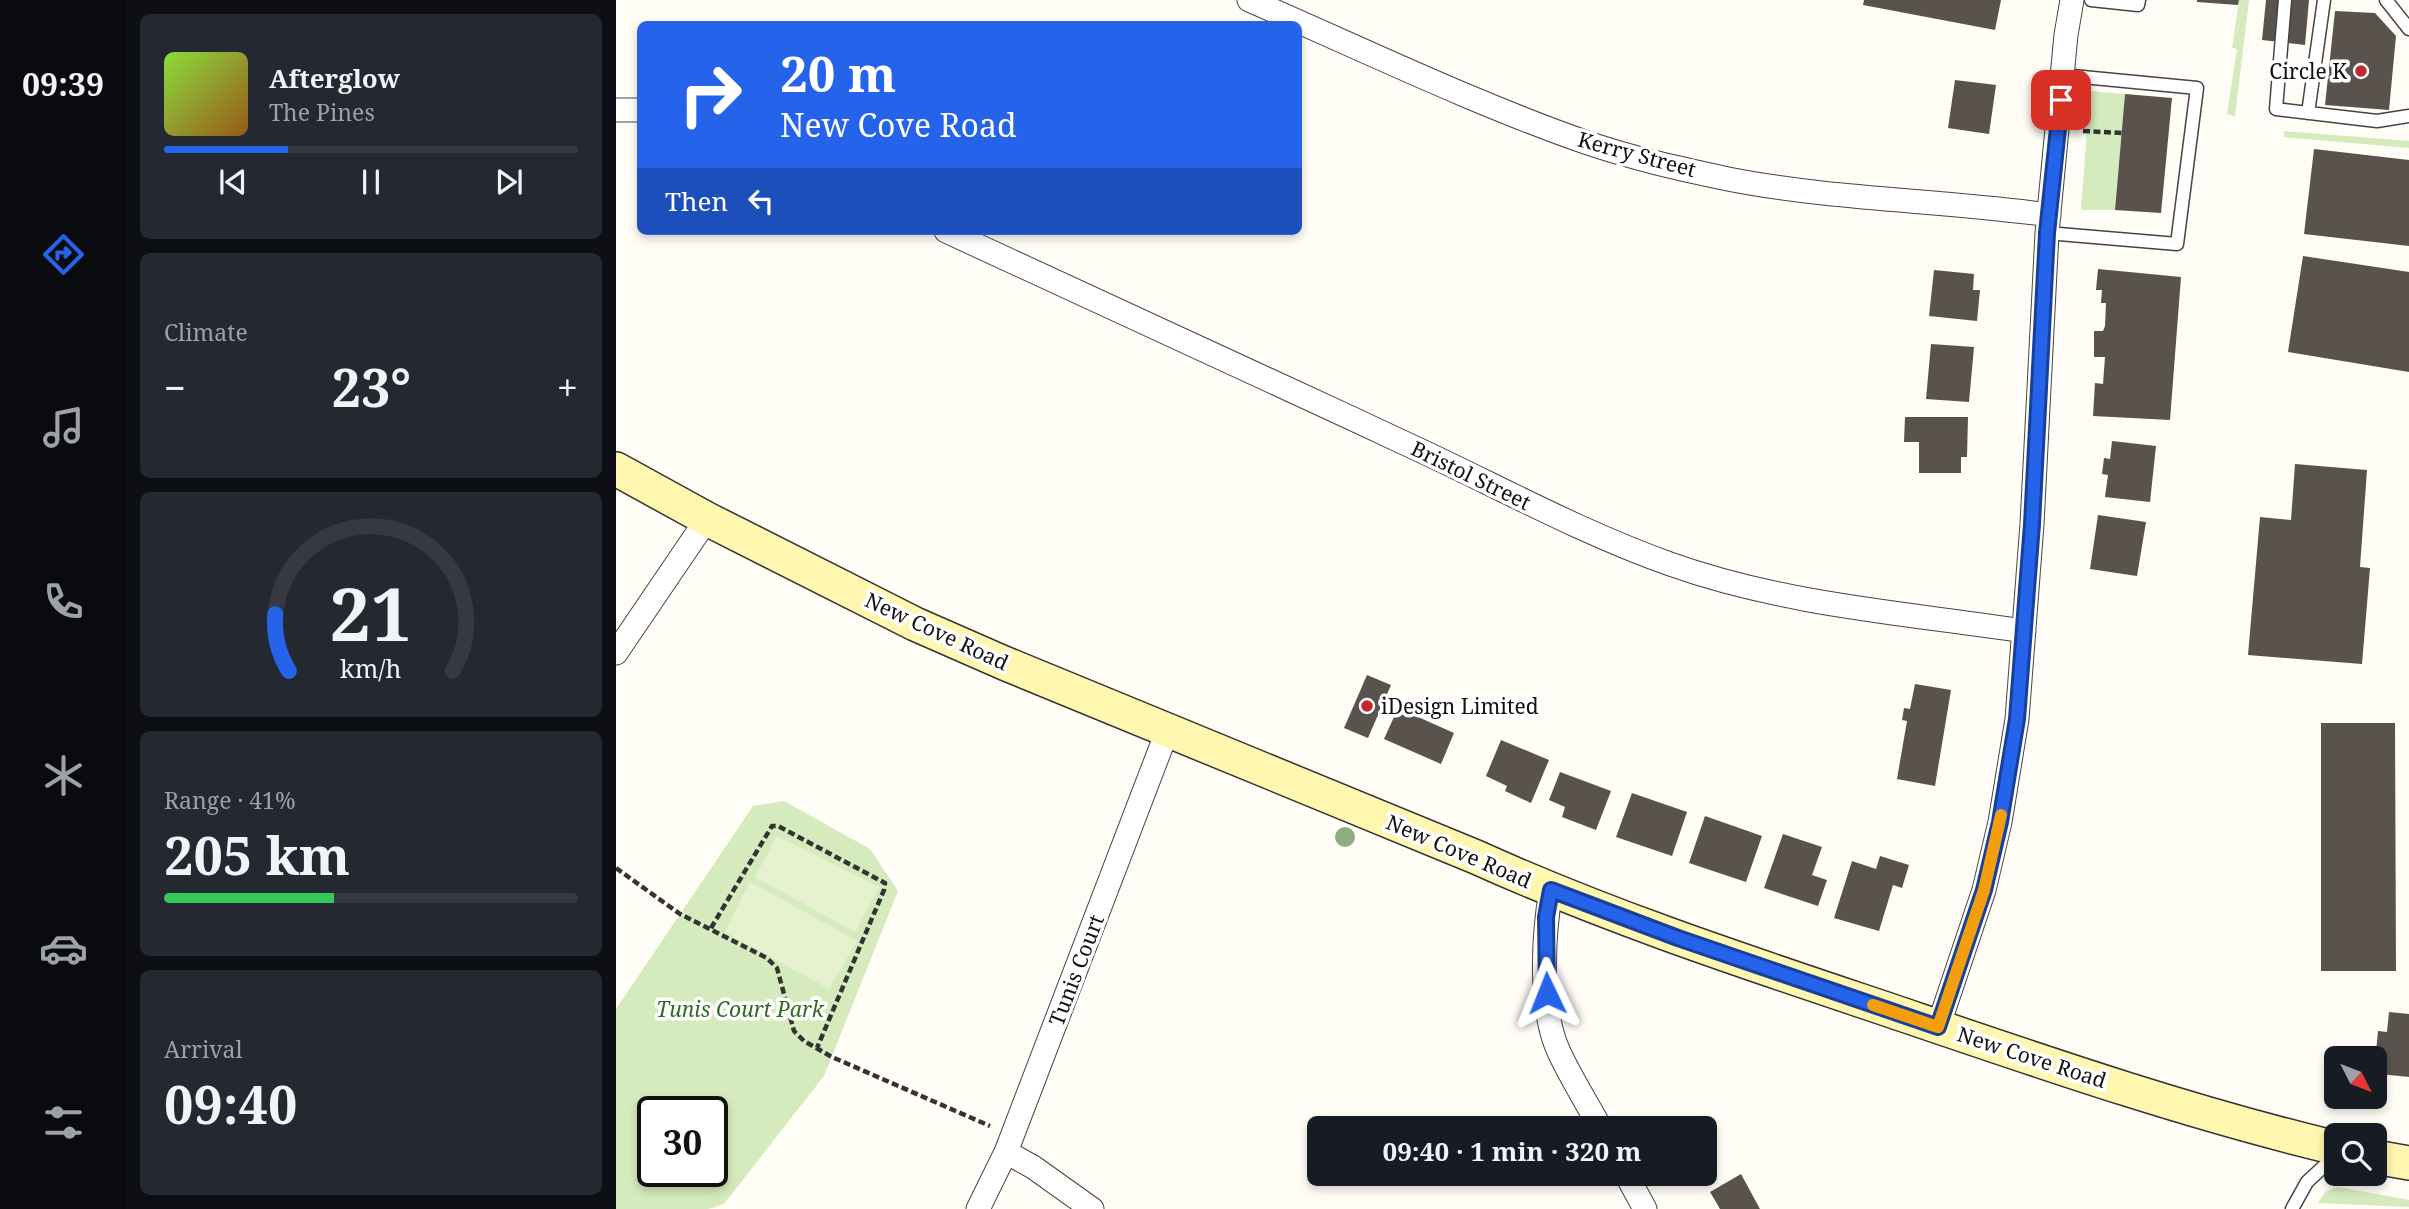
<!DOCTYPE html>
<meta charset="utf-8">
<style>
:root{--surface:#171b24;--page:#242831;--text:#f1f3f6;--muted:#9ea1a6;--line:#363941;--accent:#2563eb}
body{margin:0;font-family:"Noto Serif",serif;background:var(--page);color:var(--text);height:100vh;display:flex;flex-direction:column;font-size:26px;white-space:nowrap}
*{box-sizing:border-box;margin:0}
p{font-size:23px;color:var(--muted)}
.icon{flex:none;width:38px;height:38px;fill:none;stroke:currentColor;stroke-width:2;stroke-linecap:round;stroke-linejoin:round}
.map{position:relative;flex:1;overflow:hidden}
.side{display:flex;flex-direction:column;gap:14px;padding:14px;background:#0d0f14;width:490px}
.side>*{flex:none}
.guide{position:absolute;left:21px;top:21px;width:665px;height:214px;border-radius:10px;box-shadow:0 4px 10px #0003;background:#2563eb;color:#fff;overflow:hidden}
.needle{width:46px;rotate:132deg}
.buttons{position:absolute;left:1708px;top:1046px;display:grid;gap:14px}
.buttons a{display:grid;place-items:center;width:63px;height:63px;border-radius:10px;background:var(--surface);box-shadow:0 4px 10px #0003;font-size:35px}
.speed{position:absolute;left:21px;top:1096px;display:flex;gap:14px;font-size:35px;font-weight:700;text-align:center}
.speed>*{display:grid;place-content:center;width:91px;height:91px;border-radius:50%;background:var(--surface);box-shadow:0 4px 10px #0003;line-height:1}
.speed .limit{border:4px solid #111;border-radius:10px;background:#fff;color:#111}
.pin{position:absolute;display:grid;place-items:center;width:60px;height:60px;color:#fff;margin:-30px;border-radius:14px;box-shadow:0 4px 10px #0006}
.me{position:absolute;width:77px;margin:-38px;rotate:358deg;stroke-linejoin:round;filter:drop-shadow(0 0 5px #0008)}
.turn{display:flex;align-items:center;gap:24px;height:147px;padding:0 28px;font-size:32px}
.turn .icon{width:91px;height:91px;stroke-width:2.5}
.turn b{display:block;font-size:49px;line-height:60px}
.then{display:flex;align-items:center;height:66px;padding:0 28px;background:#0003;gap:14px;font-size:26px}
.big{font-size:52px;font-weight:700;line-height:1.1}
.side .card{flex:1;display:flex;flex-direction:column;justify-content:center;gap:10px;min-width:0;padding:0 24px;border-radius:10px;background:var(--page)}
.side .dial{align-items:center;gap:0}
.dial svg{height:182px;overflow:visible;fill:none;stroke:var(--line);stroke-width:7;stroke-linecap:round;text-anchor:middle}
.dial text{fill:var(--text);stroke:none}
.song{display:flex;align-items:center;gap:21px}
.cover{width:84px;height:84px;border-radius:10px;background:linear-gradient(135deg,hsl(90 70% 55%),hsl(30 70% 35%))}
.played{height:7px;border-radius:4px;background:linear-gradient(90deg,var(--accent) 30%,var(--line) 30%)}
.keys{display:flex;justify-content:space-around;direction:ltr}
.heat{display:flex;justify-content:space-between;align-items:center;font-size:38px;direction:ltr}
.charge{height:10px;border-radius:5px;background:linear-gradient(90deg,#34c759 41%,var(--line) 0)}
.trip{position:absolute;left:691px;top:1116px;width:410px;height:70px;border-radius:10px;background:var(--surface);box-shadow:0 4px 10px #0003;font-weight:700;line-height:70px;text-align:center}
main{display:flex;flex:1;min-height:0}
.tabs{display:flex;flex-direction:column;width:126px;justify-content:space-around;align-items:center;background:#090b0e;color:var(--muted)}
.tabs .icon{width:49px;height:49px}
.tabs .active{color:var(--accent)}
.tabs b{font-size:32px;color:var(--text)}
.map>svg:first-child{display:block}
.green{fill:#d5ebbd;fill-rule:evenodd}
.pitch{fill:#e6f2cf}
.building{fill:#5a524d}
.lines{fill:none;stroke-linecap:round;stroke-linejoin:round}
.lane-casing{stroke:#444;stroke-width:15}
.street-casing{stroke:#444;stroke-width:25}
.secondary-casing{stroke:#333;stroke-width:36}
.path{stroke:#333;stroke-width:4.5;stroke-dasharray:7 3.5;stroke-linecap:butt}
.lane{stroke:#fff;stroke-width:12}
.street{stroke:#fff;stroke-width:23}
.secondary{stroke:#fff6b0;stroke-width:33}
.tree{fill:#8dad7f}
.route-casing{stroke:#184099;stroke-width:18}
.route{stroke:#2563eb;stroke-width:12}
.slow{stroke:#f59e0b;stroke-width:12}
.poi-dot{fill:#c4262e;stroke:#fff;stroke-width:2.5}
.labels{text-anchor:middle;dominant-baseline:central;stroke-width:7;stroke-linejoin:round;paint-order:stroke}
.poi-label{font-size:21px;fill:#111;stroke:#fff;text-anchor:end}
.street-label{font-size:21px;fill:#111;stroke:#fff}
.park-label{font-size:21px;font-style:italic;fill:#2f6b1f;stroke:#fff}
</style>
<main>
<nav class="tabs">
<b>09:39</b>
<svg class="icon active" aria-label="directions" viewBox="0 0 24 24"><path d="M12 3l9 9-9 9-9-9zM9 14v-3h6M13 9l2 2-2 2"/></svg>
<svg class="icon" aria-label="music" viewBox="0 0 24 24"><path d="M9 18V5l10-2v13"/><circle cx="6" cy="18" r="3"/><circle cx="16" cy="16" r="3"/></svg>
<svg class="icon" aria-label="phone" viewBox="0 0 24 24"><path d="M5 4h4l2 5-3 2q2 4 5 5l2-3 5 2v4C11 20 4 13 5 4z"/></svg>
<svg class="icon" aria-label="climate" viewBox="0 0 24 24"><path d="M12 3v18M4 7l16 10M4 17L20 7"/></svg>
<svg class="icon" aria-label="car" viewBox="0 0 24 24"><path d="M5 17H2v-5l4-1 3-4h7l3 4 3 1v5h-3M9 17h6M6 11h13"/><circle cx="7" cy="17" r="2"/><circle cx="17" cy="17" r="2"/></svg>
<svg class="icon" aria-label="filters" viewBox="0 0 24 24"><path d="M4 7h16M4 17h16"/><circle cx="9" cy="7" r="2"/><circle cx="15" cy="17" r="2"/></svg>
</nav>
<section class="side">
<div class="card">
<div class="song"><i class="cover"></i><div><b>Afterglow</b><p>The Pines</p></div></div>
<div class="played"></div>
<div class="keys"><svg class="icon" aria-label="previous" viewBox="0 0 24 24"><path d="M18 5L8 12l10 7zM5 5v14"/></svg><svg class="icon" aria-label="pause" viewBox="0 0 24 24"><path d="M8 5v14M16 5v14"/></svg><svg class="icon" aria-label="next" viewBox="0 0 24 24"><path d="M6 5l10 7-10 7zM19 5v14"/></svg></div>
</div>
<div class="card"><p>Climate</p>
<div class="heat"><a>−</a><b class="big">23°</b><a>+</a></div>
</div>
<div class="card dial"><svg viewBox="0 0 100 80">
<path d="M14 69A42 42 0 1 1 86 69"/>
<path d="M14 69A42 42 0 0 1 8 44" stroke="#2563eb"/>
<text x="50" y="56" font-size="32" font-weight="700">21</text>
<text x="50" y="72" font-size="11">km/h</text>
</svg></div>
<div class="card"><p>Range · 41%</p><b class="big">205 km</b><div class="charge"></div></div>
<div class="card"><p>Arrival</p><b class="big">09:40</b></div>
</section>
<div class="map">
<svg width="1793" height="1209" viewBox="0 0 1793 1209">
<rect width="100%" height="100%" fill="#fffdf5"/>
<!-- green -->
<path class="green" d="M1623,0H1633L1619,116L1611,114L1621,49L1616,48Z
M1474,91L1509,94L1499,210H1465Z
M1668,131L1793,141V148L1668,137Z
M168,801L254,849L282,891L208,1076L108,1204L92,1209H0V1009L137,806ZM37,1111H96V1171H37Z
M1722,1187L1793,1200V1207L1702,1203L1710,1191Z"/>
<!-- pitch -->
<path class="pitch" d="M161,836L263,887L239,932L139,877Z
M134,882L241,941L213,989L109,932Z"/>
<!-- building -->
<path class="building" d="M1248,0H1385L1379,30L1247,5Z
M1581,0H1623L1622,5L1581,2Z
M1650,0H1693L1689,45L1646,40Z
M1719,11L1759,13L1780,36L1773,110L1709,105Z
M1339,80L1380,85L1373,134L1332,128Z
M1509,94L1556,98L1545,213L1499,210Z
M1698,149L1793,160V246L1688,234Z
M1687,256L1793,272V372L1672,352Z
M1482,269L1565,277L1554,420L1477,416L1479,383L1487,384L1489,357H1478V331H1487L1489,326L1490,303H1485L1486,290H1480Z
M1318,270L1358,274L1357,290H1364L1361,321L1313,316Z
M1315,344L1358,347L1353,402L1310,399Z
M1289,417H1352L1351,457H1345V473H1303V442H1288Z
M1496,441L1540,446L1534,502L1489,497L1492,475L1486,474L1488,458L1494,459Z
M1679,464L1751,470L1744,567L1754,568L1746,664L1632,655L1644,517L1675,520Z
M1482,515L1530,522L1521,576L1474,569Z
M751,675L775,685L752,738L728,728Z
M1299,684L1335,690L1319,786L1281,779L1291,721L1286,720L1288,708L1294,709Z
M782,708L838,733L825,764L768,739Z
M1705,723H1779L1780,971H1705Z
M885,740L933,760L915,803L889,791L891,786L870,776Z
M944,772L995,791L980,830L946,817L949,807L933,800Z
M1016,793L1071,812L1056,856L1000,837Z
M1089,816L1146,836L1130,882L1073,863Z
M1167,834L1206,847L1196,875L1211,880L1202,906L1148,888Z
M1264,856L1293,865L1286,888L1277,885L1263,931L1218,918L1236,861L1260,869Z
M1773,1012L1793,1014V1077L1764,1074L1766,1053L1760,1052L1762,1031L1771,1032Z
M1125,1174L1144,1209H1104L1094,1192Z"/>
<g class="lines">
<!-- lane casing -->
<g class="lane-casing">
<path id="lane" d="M1475,0L1522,5L1523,0
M1669,0L1660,109L1761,121L1793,116
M1770,0L1793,29
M1692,113L1708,0
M1431,233L1561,244L1581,88L1446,75
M1676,1209L1691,1182L1720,1155"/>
</g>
<!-- street casing -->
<g class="street-casing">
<path id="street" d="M633,0C744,48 855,102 969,142C1015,158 1065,169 1112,179C1218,200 1326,200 1433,215
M0,110H24
M330,231C481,301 633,370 784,441C874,482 961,531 1054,564C1169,605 1289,613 1408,631
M0,653L91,519
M935,890C927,937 923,1009 943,1052C955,1078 971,1103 985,1129
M1322,1027L1368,890L1384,822L1401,719L1416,524L1431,233L1450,35L1456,0
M390,1152L417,1167L476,1209
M1010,1174L1029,1209
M362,1209L390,1152L552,729"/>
</g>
<!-- secondary casing -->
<g class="secondary-casing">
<path id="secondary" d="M0,469L91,519L299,624L388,663L860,857C995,918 1136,964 1276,1011C1423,1061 1570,1112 1720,1148
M1759,1157L1793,1163"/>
</g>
<!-- path -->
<path class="path" d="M1467,131L1506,133
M0,868L64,914L151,958L161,968L178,1031L188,1041L216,1057L374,1126
M95,928L156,826H162L269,883L268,890L201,1048"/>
<!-- lane -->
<use href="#lane" class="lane"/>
<!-- street -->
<use href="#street" class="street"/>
<!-- secondary -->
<use href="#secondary" class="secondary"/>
</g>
<!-- trees -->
<circle class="tree" cx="729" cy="837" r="10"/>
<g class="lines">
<!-- route casing -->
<g class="route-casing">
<path id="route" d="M931,993L930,917L935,890L1062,938L1322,1027L1368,890L1384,822L1401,719L1416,524L1431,233L1445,100"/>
</g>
<!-- route -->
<use href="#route" class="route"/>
<!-- slow -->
<path class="slow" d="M1257,1005L1322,1027L1368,890L1385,815"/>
</g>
<!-- markers -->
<g class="poi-dot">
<circle cx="1745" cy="71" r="7"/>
<circle cx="751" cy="706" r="7"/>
</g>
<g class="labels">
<!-- poi labels -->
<g class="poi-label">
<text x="1731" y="71">Circle K</text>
<text x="765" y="706" text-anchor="start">iDesign Limited</text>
</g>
<!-- street labels -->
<g class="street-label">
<text transform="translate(1021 154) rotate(15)">Kerry Street</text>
<text transform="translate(855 475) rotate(26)">Bristol Street</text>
<text transform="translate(321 631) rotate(25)">New Cove Road</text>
<text transform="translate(843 851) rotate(23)">New Cove Road</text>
<text transform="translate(460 970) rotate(-69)">Tunis Court</text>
<text transform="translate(1416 1057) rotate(18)">New Cove Road</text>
</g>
<!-- park labels -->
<g class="park-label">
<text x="124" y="1009">Tunis Court Park</text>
</g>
</g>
</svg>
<div class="buttons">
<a><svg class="needle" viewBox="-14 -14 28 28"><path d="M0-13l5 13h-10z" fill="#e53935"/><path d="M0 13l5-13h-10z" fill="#9ea1a6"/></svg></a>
<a><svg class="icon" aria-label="search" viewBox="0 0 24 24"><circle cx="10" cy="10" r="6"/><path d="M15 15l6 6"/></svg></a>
</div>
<div class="speed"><div class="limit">30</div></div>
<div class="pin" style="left:1445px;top:100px;background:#d93025"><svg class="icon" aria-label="arrive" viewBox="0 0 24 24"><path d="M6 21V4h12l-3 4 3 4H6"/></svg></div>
<svg class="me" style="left:931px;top:993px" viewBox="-20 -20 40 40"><path d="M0-17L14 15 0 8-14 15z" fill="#2563eb" stroke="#fff" stroke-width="4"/></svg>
<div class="trip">09:40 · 1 min · 320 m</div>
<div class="guide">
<div class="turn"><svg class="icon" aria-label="right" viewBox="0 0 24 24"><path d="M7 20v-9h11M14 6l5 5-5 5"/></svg><div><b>20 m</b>New Cove Road</div></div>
<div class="then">Then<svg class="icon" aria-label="left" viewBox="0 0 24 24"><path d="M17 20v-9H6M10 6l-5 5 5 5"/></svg></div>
</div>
</div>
</main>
